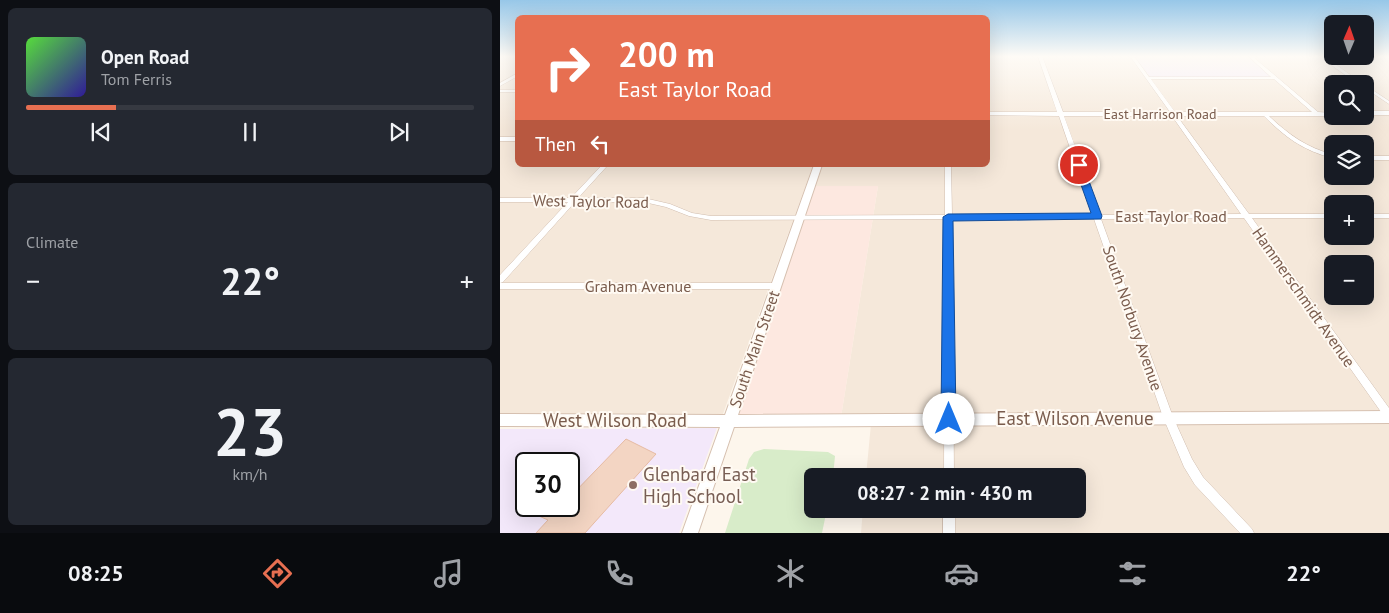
<!DOCTYPE html>
<meta charset="utf-8">
<style>
:root{--surface:#171b24;--page:#242831;--text:#f1f3f6;--muted:#9ea1a6;--line:#363941;--accent:#e76f51}
body{margin:0;font-family:"PT Sans",sans-serif;background:var(--page);color:var(--text);height:100vh;display:flex;flex-direction:column;font-size:19px;white-space:nowrap}
*{box-sizing:border-box;margin:0}
p{font-size:16px;color:var(--muted)}
.icon{flex:none;width:28px;height:28px;fill:none;stroke:currentColor;stroke-width:2;stroke-linecap:round;stroke-linejoin:round}
.map{position:relative;flex:1;overflow:hidden}
.panel{display:flex;flex-direction:column;gap:8px;padding:8px;background:#0d0f14;width:500px}
.panel>*{flex:none}
.banner{position:absolute;left:15px;top:15px;width:475px;height:152px;border-radius:8px;box-shadow:0 5px 20px #0002;background:#e76f51;color:#fff;overflow:hidden}
.needle{width:32px;rotate:2deg}
.buttons{position:absolute;left:824px;top:15px;display:grid;gap:10px}
.buttons a{display:grid;place-items:center;width:50px;height:50px;border-radius:8px;background:var(--surface);box-shadow:0 5px 20px #0002;font-size:25px}
.speed{position:absolute;left:15px;top:452px;display:flex;gap:10px;font-size:25px;font-weight:700;text-align:center}
.speed>*{display:grid;place-content:center;width:65px;height:65px;border-radius:50%;background:var(--surface);box-shadow:0 5px 20px #0002;line-height:1}
.speed .limit{border:2px solid #111;border-radius:8px;background:#fff;color:#111}
.pin{position:absolute;display:grid;place-items:center;width:42px;height:42px;color:#fff;margin:-21px;border:2px solid #fff;border-radius:50%;box-shadow:0 1px 5px #0007}
.me{position:absolute;width:55px;margin:-28px;rotate:0deg;stroke-linejoin:round;filter:drop-shadow(0 0 4px #0008)}
.turn{display:flex;align-items:center;gap:18px;height:105px;padding:0 20px;font-size:22px}
.turn .icon{width:65px;height:65px;stroke-width:2.5}
.turn b{display:block;font-size:35px;line-height:42px}
.then{display:flex;align-items:center;height:48px;padding:0 20px;background:#0003;gap:10px;font-size:19px}
.big{font-size:38px;font-weight:700;line-height:1.1}
.panel .widget{flex:1;display:flex;flex-direction:column;justify-content:center;gap:8px;min-width:0;padding:0 18px;border-radius:8px;background:var(--page)}
.panel .dial{align-items:center;gap:0}
.dial b{font-size:65px;line-height:1}
.song{display:flex;align-items:center;gap:15px}
.cover{width:60px;height:60px;border-radius:8px;background:linear-gradient(135deg,hsl(110 70% 55%),hsl(250 70% 35%))}
.played{height:5px;border-radius:2px;background:linear-gradient(90deg,var(--accent) 20%,var(--line) 20%)}
.keys{display:flex;justify-content:space-around;direction:ltr}
.heat{display:flex;justify-content:space-between;align-items:center;font-size:28px;direction:ltr}
.trip{position:absolute;left:304px;top:468px;width:282px;height:50px;border-radius:8px;background:var(--surface);box-shadow:0 5px 20px #0002;font-weight:700;line-height:50px;text-align:center}
.menu{display:flex;height:80px;justify-content:space-around;align-items:center;background:#090b0e;color:var(--muted)}
.menu .icon{width:35px;height:35px}
.menu .selected{color:var(--accent)}
.menu b{font-size:22px;color:var(--text)}
main{display:flex;flex:1;min-height:0}
.map>svg:first-child{display:block}
.residential{fill:#f5e8da;fill-rule:evenodd}
.commercial{fill:#fde8e0}
.education{fill:#f3e8fa;fill-rule:evenodd}
.green{fill:#d8ecc9}
.building{fill:#f3d5c3;stroke:#e6bba3}
.lines{fill:none;stroke-linecap:round;stroke-linejoin:round}
.street-casing{stroke:#d1beb0;stroke-width:1}
.secondary-casing{stroke:#d6c0b0;stroke-width:2}
.street{fill:#fff;fill-rule:evenodd}
.secondary{fill:#fff;fill-rule:evenodd}
.route{fill:#1a73e8;stroke:#114b97}
.education-dot{fill:#8d6e63;stroke:#fffaf3;stroke-width:2}
.labels{text-anchor:middle;dominant-baseline:central;stroke-width:4;stroke-linejoin:round;paint-order:stroke}
.far-street-label{font-size:14px;fill:#7a5c4d;stroke:#fffaf3}
.street-label{font-size:16px;fill:#7a5c4d;stroke:#fffaf3}
.near-street-label{font-size:19px;fill:#7a5c4d;stroke:#fffaf3}
.near-education-label{font-size:19px;fill:#785e54;stroke:#fffaf3;text-anchor:start}
</style>
<main>
<section class="panel">
<div class="widget">
<div class="song"><i class="cover"></i><div><b>Open Road</b><p>Tom Ferris</p></div></div>
<div class="played"></div>
<div class="keys"><svg class="icon" aria-label="previous" viewBox="0 0 24 24"><path d="M18 5L8 12l10 7zM5 5v14"/></svg><svg class="icon" aria-label="pause" viewBox="0 0 24 24"><path d="M8 5v14M16 5v14"/></svg><svg class="icon" aria-label="next" viewBox="0 0 24 24"><path d="M6 5l10 7-10 7zM19 5v14"/></svg></div>
</div>
<div class="widget"><p>Climate</p>
<div class="heat"><a>−</a><b class="big">22°</b><a>+</a></div>
</div>
<div class="widget dial"><b>23</b><p>km/h</p></div>
</section>
<div class="map">
<svg width="889" height="533" viewBox="0 0 889 533">
<rect width="100%" height="100%" fill="#fdf6ec"/>
<!-- residential -->
<path class="residential" d="M0,56H17V90H0Z
M488,56H634L771,76L747,56H889V410L341,417L378,186H313L321,165H488ZM832,84H865V116H832ZM832,144H865V176H832ZM832,204H865V236H832ZM832,264H865V296H832Z
M0,91H17L18,165H313L223,414H0Z
M889,422V533H361L363,509H578V476H366L371,424Z"/>
<!-- commercial -->
<path class="commercial" d="M313,186H378L341,417H233Z"/>
<!-- education -->
<path class="education" d="M634,56H747L772,77H650Z
M217,428L179,533H0V429ZM26,464H69V506H26Z"/>
<!-- green -->
<path class="green" d="M264,449L328,452L335,456L333,476H312V509H327L322,533H225L249,459L254,452Z"/>
<!-- building -->
<path class="building" d="M126,439L156,454L85,533H36L48,520L39,516L41,509L50,506L56,512L61,506H69V498Z"/>
<g class="lines">
<!-- street casing -->
<g class="street-casing">
<path id="street" d="M538,56H542L563,112H670L630,56H634L649,77H771L748,56H752L818,112L832,113V116H769C788,134 807,148 832,154V158C802,150 785,137 764,116H677L749,214H832V218H752L889,408V421L886,419L744,218L601,219L673,417L692,459L703,477L752,529L754,533H740L695,485L684,467L663,417L594,219H452L454,476H444L445,219L211,220L189,216L166,207L144,202H75L3,282L0,283V275L68,202H0V198H71L102,165H108L78,198H144L170,204L192,213L211,216L445,215V165H451L452,215H593L559,116L488,115V112H557ZM651,79H774L812,112H675ZM564,116H672L741,214L600,215Z
M819,56H824L863,84H858Z
M18,73V76L0,86V83Z
M865,85L889,101V104L865,88Z
M0,90H18V92H0Z
M865,111H889V115H865Z
M0,137H18V141H0Z
M865,156H889V160H865Z
M865,214H889V218H865Z
M0,283H276L279,284L280,286L279,288L276,289H0Z
M443,509H455V533H443Z"/>
</g>
<!-- secondary casing -->
<g class="secondary-casing">
<path id="secondary" d="M314,165H322L238,415L889,411V423L234,427L198,533H182L220,427L0,426V414L225,415Z"/>
</g>
<!-- street -->
<use href="#street" class="street"/>
<!-- secondary -->
<use href="#secondary" class="secondary"/>
</g>
<!-- sky -->
<linearGradient id="sky" x2="0" y2="1"><stop stop-color="#97c7e8"/><stop offset="0.43" stop-color="#fefbf6"/><stop offset="1" stop-color="#fefbf6" stop-opacity="0"/></linearGradient>
<rect width="889" height="131" fill="url(#sky)"/>
<!-- route -->
<path class="route" d="M579,162L583,165L602,216L601,219L453,221L456,419L454,423L449,426L443,423L441,419L443,217L448,214L591,213L574,165Z"/>
<!-- markers -->
<circle class="education-dot" cx="133" cy="485" r="5"/>
<g class="labels">
<!-- far-street labels -->
<g class="far-street-label">
<text x="660" y="114">East Harrison Road</text>
</g>
<!-- street labels -->
<g class="street-label">
<text transform="translate(91 201) rotate(1)">West Taylor Road</text>
<text x="671" y="216">East Taylor Road</text>
<text x="138" y="286">Graham Avenue</text>
<text transform="translate(804 297) rotate(55)">Hammerschmidt Avenue</text>
<text transform="translate(633 318) rotate(71)">South Norbury Avenue</text>
<text transform="translate(254 349) rotate(-71)">South Main Street</text>
</g>
<!-- near-street labels -->
<g class="near-street-label">
<text x="575" y="418">East Wilson Avenue</text>
<text x="115" y="420">West Wilson Road</text>
</g>
<!-- near-education labels -->
<g class="near-education-label">
<text x="143" y="474">Glenbard East<tspan x="143" dy="22">High School</tspan></text>
</g>
</g>
</svg>
<div class="buttons">
<a><svg class="needle" viewBox="-14 -14 28 28"><path d="M0-13l5 13h-10z" fill="#e53935"/><path d="M0 13l5-13h-10z" fill="#9ea1a6"/></svg></a>
<a><svg class="icon" aria-label="search" viewBox="0 0 24 24"><circle cx="10" cy="10" r="6"/><path d="M15 15l6 6"/></svg></a>
<a><svg class="icon" aria-label="layers" viewBox="0 0 24 24"><path d="M12 4l9 5-9 5-9-5zM3 14l9 5 9-5"/></svg></a>
<a>+</a>
<a>−</a>
</div>
<div class="speed"><div class="limit">30</div></div>
<div class="pin" style="left:579px;top:165px;background:#d93025"><svg class="icon" aria-label="arrive" viewBox="0 0 24 24"><path d="M6 21V4h12l-3 4 3 4H6"/></svg></div>
<svg class="me" style="left:449px;top:419px" viewBox="-20 -20 40 40"><circle r="19" fill="#fff"/><path d="M0-13L10 11 0 6-10 11z" fill="#1a73e8"/></svg>
<div class="trip">08:27 · 2 min · 430 m</div>
<div class="banner">
<div class="turn"><svg class="icon" aria-label="right" viewBox="0 0 24 24"><path d="M7 20v-9h11M14 6l5 5-5 5"/></svg><div><b>200 m</b>East Taylor Road</div></div>
<div class="then">Then<svg class="icon" aria-label="left" viewBox="0 0 24 24"><path d="M17 20v-9H6M10 6l-5 5 5 5"/></svg></div>
</div>
</div>
</main>
<nav class="menu">
<b>08:25</b>
<svg class="icon selected" aria-label="directions" viewBox="0 0 24 24"><path d="M12 3l9 9-9 9-9-9zM9 14v-3h6M13 9l2 2-2 2"/></svg>
<svg class="icon" aria-label="music" viewBox="0 0 24 24"><path d="M9 18V5l10-2v13"/><circle cx="6" cy="18" r="3"/><circle cx="16" cy="16" r="3"/></svg>
<svg class="icon" aria-label="phone" viewBox="0 0 24 24"><path d="M5 4h4l2 5-3 2q2 4 5 5l2-3 5 2v4C11 20 4 13 5 4z"/></svg>
<svg class="icon" aria-label="climate" viewBox="0 0 24 24"><path d="M12 3v18M4 7l16 10M4 17L20 7"/></svg>
<svg class="icon" aria-label="car" viewBox="0 0 24 24"><path d="M5 17H2v-5l4-1 3-4h7l3 4 3 1v5h-3M9 17h6M6 11h13"/><circle cx="7" cy="17" r="2"/><circle cx="17" cy="17" r="2"/></svg>
<svg class="icon" aria-label="filters" viewBox="0 0 24 24"><path d="M4 7h16M4 17h16"/><circle cx="9" cy="7" r="2"/><circle cx="15" cy="17" r="2"/></svg>
<b>22°</b>
</nav>
